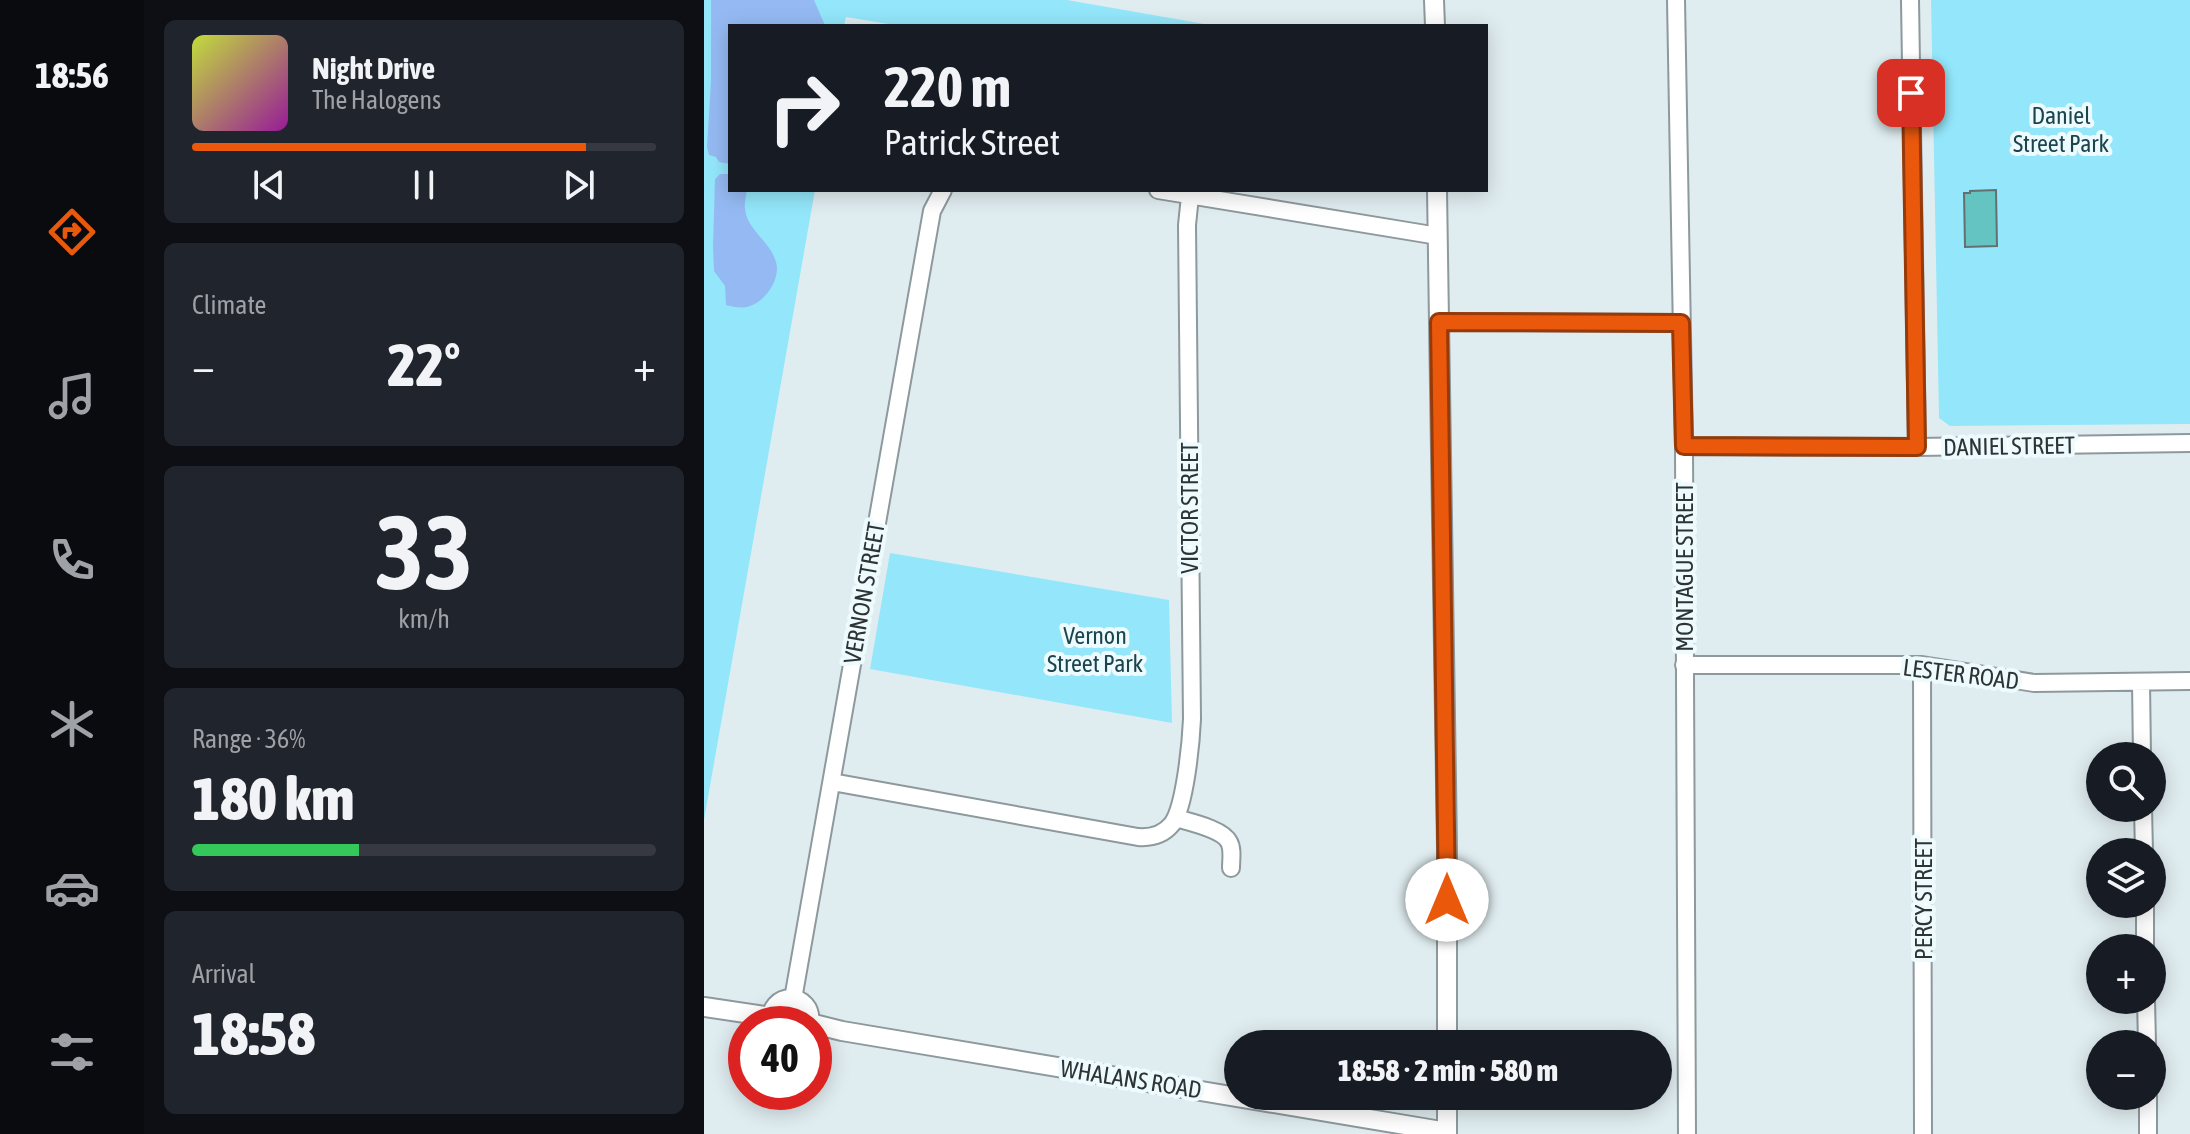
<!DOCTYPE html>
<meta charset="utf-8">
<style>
:root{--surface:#171b24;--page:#20242c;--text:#f1f3f6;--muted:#9ea1a6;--line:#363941;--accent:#ea580c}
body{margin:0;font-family:"Asap Condensed",sans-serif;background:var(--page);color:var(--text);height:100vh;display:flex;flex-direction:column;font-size:30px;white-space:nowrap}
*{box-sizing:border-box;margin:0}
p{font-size:26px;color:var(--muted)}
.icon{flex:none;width:44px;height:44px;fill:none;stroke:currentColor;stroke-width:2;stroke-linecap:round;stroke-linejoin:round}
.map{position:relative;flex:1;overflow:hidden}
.sheet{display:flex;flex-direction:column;gap:20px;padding:20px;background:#0d0f14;width:560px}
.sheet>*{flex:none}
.hud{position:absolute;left:24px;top:24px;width:760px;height:168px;border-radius:0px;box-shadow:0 4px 20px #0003;background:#171b24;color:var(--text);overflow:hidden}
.controls{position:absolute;left:1382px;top:742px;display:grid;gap:16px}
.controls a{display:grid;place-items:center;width:80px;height:80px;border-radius:50%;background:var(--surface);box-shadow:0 4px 20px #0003;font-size:40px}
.speed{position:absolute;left:24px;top:1006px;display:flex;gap:16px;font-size:40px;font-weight:700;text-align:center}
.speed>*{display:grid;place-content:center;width:104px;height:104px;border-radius:50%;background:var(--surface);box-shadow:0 4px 20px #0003;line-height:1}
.speed .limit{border:12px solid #d22;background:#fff;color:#111}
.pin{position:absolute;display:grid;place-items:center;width:68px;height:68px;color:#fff;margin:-34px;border-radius:16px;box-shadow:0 4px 12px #0006}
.me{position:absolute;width:88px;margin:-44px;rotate:0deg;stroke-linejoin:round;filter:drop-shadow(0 0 6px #0008)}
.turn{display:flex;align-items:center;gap:28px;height:168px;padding:0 24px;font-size:36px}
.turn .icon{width:104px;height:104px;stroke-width:2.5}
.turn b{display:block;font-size:56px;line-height:68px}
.big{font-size:60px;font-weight:800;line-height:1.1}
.sheet .widget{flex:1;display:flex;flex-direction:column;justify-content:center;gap:12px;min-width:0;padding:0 28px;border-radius:12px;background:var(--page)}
.sheet .dial{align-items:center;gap:0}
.dial b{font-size:104px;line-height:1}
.song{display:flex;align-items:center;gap:24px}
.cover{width:96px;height:96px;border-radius:12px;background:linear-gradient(135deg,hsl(70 70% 55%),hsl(300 70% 35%))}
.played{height:8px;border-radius:4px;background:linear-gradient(90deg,var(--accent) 85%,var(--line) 85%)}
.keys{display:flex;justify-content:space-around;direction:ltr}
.heat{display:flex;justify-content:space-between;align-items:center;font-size:44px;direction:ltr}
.charge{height:12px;border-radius:6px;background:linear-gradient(90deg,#34c759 36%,var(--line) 0)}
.trip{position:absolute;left:520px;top:1030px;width:448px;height:80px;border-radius:40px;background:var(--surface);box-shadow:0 4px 20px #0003;font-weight:800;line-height:80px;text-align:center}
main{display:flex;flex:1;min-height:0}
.tabs{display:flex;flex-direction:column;width:144px;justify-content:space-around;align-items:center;background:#090b0e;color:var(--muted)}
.tabs .icon{width:56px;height:56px}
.tabs .selected{color:var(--accent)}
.tabs b{font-size:36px;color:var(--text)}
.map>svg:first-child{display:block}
.green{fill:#94e7fb}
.water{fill:#95baf3}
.building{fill:#64c4c1;stroke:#647070;stroke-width:2}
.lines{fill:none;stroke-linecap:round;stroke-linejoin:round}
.minor-casing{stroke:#8d999c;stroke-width:20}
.tertiary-casing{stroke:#8d999c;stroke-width:22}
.minor{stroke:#fff;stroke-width:16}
.tertiary{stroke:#fff;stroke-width:18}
.route-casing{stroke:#983908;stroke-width:20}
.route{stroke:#ea580c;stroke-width:14}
.labels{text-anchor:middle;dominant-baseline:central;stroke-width:8;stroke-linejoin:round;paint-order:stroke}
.park-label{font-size:24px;fill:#1b444d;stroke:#edfafe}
.street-label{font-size:24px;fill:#2e3334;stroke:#edfafe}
</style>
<main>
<nav class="tabs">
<b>18:56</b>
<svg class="icon selected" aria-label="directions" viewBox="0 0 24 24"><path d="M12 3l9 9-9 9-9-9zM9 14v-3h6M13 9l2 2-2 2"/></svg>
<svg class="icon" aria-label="music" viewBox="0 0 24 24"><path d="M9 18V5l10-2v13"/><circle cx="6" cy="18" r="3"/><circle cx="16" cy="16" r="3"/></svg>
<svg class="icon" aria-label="phone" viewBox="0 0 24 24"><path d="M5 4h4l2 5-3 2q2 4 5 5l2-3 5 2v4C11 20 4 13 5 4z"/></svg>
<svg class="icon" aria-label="climate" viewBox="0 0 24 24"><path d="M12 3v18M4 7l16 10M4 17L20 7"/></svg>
<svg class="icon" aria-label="car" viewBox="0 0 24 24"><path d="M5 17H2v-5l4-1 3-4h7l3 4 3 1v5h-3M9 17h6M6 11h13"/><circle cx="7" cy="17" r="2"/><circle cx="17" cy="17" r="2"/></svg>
<svg class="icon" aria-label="filters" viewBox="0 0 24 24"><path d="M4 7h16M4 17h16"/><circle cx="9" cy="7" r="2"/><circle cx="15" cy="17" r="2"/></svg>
</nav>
<section class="sheet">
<div class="widget">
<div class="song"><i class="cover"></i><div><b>Night Drive</b><p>The Halogens</p></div></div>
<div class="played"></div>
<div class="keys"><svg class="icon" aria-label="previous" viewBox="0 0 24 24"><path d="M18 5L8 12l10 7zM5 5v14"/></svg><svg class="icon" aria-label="pause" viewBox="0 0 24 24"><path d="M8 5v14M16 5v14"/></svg><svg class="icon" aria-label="next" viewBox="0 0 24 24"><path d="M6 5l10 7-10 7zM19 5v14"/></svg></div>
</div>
<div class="widget"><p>Climate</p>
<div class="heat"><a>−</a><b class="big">22°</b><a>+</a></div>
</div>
<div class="widget dial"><b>33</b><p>km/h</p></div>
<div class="widget"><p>Range · 36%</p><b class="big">180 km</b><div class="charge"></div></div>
<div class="widget"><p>Arrival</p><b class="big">18:58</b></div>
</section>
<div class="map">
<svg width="1486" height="1134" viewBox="0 0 1486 1134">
<rect width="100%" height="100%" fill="#e0edf0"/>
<!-- green -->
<path class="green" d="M0,0H363L512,26H197L142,17L140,26H26V190H111L0,820Z
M1227,0H1486V424L1246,426L1235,418Z
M186,553L465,600L468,723L166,669Z"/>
<!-- water -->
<path class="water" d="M7,0H110L120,23V26H26V164L15,162L12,157L5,155L3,147L7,80Z
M16,174H26V190H43C42,196 40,203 41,209C43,230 67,242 72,262C77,278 62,301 46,306C38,309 30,307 22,305L21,286L10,271L9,246L11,179Z"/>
<!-- building -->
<path class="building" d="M1292,190L1293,246L1261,247L1260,193H1266V191Z"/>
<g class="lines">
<!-- minor casing -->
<g class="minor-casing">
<path id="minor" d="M972,0L980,446L983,1134
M1206,0L1213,447
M454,190L734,236
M735,322L977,323
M980,446L1213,447L1486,443
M980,665H1218L1330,683L1486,681
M1218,665L1219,1134
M1437,682L1438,756
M128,782L434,837C447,838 459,835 468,824C481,807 487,742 488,719L483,225L486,196
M1439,808L1440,852
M472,818C485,822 519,829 525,842C529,849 527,860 527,868
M1441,904V948
M89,999L228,211L239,190
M1442,1000L1443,1044
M1444,1096V1134"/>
</g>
<!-- tertiary casing -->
<g class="tertiary-casing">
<path id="tertiary" d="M730,0L731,26
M733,190L743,848V1044
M0,1007L67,1017
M68,1024C63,991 110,991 105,1024
M110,1024L138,1031L743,1132
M743,1096V1134"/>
</g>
<!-- minor -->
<use href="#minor" class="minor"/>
<!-- tertiary -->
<use href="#tertiary" class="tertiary"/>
</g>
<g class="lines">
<!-- route casing -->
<g class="route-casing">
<path id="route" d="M743,900L735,322L977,323L980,446L1213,447L1207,93"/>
</g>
<!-- route -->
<use href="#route" class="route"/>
</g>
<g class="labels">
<!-- park labels -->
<g class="park-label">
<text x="1357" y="115">Daniel<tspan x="1357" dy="28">Street Park</tspan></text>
<text x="391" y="635">Vernon<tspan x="391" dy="28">Street Park</tspan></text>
</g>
<!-- street labels -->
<g class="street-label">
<text transform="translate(1305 446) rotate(-1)">DANIEL STREET</text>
<text transform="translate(485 508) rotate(-90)">VICTOR STREET</text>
<text transform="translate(980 567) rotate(-90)">MONTAGUE STREET</text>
<text transform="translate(160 593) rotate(-80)">VERNON STREET</text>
<text transform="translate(1257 674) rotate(7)">LESTER ROAD</text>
<text transform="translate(1219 899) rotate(-90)">PERCY STREET</text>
<text transform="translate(427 1079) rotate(9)">WHALANS ROAD</text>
</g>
</g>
</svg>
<div class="controls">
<a><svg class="icon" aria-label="search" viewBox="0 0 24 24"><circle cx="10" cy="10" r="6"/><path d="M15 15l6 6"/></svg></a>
<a><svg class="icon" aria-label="layers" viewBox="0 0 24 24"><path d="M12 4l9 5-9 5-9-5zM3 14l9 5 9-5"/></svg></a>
<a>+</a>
<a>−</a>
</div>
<div class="speed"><div class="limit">40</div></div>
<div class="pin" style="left:1207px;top:93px;background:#d93025"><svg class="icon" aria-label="arrive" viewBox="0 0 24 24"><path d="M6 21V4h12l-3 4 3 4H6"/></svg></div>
<svg class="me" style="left:743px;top:900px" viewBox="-20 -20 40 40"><circle r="19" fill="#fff"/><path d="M0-13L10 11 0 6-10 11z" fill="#ea580c"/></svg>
<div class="trip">18:58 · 2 min · 580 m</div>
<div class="hud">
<div class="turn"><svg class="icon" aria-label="right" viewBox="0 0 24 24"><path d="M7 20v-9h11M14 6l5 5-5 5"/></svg><div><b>220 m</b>Patrick Street</div></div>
</div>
</div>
</main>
